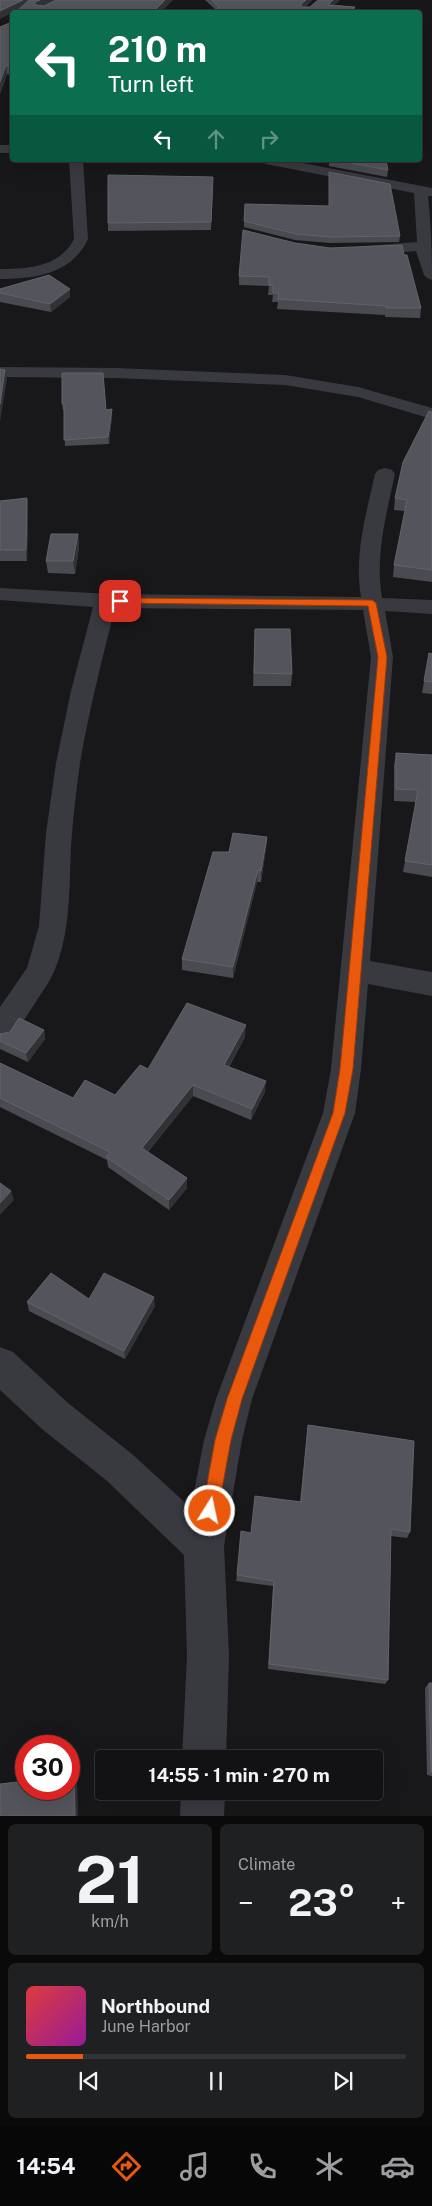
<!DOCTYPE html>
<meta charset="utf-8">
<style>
:root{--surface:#121214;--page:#1f2022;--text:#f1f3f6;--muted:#9c9ea0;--line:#313234;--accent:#ea580c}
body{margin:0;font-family:"Public Sans",sans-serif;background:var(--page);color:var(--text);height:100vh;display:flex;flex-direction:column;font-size:19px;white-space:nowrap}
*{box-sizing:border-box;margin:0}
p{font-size:16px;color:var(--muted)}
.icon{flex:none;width:28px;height:28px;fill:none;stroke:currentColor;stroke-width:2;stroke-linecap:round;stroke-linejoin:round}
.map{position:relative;height:1816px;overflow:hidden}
.panel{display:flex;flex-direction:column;gap:8px;padding:8px;background:#0a0a0b;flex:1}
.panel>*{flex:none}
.top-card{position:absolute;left:10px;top:10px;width:412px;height:152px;border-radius:5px;box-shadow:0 5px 20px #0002,0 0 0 1px var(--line);background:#0b6e4f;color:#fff;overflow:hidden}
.speed{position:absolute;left:15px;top:1735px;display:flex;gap:10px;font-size:25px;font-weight:700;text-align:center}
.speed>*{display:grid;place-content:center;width:65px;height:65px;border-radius:50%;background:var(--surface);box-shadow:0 5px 20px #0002,0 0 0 1px var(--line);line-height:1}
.speed .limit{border:8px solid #d22;background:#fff;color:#111}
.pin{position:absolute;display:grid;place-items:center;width:42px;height:42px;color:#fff;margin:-21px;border-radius:10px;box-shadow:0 2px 8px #0006}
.me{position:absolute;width:55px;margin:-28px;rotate:10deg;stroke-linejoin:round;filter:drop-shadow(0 0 4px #0008)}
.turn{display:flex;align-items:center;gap:18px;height:105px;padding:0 15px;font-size:22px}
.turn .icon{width:65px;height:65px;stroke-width:2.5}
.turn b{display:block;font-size:35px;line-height:42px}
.lanes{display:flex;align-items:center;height:48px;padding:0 15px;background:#0003;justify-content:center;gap:25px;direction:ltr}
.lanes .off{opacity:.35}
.big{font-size:38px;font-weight:700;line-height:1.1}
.panel .card{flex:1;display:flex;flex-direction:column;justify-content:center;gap:8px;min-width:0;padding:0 18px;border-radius:8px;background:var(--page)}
.panel .dial{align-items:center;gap:0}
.dial b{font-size:65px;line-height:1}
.song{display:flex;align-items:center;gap:15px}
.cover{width:60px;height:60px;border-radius:8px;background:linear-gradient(135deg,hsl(0 70% 55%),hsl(300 70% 35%))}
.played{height:5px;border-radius:2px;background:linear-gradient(90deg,var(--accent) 15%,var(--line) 15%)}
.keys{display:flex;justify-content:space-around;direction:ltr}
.heat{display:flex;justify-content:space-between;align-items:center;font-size:28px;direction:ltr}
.panel .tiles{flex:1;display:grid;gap:8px;grid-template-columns:1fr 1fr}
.card:last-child{grid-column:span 2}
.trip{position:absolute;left:95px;top:1750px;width:288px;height:50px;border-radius:5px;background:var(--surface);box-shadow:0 5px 20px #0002,0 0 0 1px var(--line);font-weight:700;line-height:50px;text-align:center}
.dock{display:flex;height:80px;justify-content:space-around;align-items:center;background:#070708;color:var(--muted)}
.dock .icon{width:35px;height:35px}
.dock .active{color:var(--accent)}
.dock b{font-size:22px;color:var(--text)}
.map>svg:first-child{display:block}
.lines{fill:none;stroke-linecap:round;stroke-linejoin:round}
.street{fill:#393a40;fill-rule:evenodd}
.wall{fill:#494b50}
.shaded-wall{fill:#313236}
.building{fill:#54555c;stroke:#61636a}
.route{fill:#ea580c;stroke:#983908}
</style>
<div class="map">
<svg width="432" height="1816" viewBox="0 0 432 1816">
<rect width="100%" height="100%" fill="#18181b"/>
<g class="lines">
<!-- street -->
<path class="street" d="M0,145H12V153H0Z
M69,160H83L88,239C72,274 35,279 0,279V269C28,269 60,267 74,239Z
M259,160H287L432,188V196H428C431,225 432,251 432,280L427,278L424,275L416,251L366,256L361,254L358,251L361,248L366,246L417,242L414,193L266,164Z
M0,367L116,368L285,375L358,387L432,408V419L358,397L285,385L116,378L0,377Z
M385,468L392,470L395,474C386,516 375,555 382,598L432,600V614L385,611L393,657L370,961L432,972V996L368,984L361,1069L355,1113L252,1399L242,1440L224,1546L229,1656L226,1759H182L187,1656L184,1555L106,1480L42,1429L0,1390V1347L13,1352L68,1403L132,1454L191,1508L204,1440L216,1399L323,1113L331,1069L371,657L363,610L115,608C102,659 89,711 80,763C76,791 73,819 71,846C69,891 71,940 50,980L11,1040L0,1043V1007L27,968L39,926L46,833L56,763L71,691L93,607L0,600V588L110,594L361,597C354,554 366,515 375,474L378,470Z
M181,1791H225L224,1816H180Z"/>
</g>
<!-- wall -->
<path class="wall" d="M205,0H312L305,7H310L318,0H340L334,5L355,7L216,10Z
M12,17V75L7,74L0,94V27L12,22Z
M329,160H386L388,170L387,177L329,166Z
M329,172L400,236L399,242L330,243L295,240L244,227V221L329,206Z
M213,185L211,230L108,231V223Z
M295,243L330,248L404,255L421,308L420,318L385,317V315L277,309L278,302H272L273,295H268L269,286L239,285V276Z
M0,289L70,297L51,312L0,302Z
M62,404L106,410L112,409V416L109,444L65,446L64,410H63Z
M432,412V582L393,577L394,565L405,511L394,510L395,498Z
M27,498L28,509L27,561H0V501Z
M78,534L79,547L75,574L48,573L46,561Z
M255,629L292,674L291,686H253Z
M429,653L432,654V694L422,693Z
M396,753L432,755V877L403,872L416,802L394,801V765Z
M267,837L266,848L261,882H257L233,978L182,970V959Z
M44,1030L45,1039L28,1062L0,1049V1034Z
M245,1037L229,1067L265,1092L251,1120L193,1096L148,1152L187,1188L169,1210L108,1167L107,1160L0,1107V1063L73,1098L115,1095L148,1069Z
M89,1299L155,1306L125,1359L29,1311L27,1302Z
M308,1425L410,1532L407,1538L391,1536L388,1680L385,1684L268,1669L273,1586L236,1581L237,1575L251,1533L300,1502Z
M429,1683H432V1776L427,1775L425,1688Z"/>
<!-- shaded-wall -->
<path class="shaded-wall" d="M23,0H36V2L14,12H12V13L0,19V11Z
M40,0H57L36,10L35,5V2Z
M165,0H173L161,12H153Z
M306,0H312L301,11V4Z
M333,0H340L328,11V5Z
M6,65L7,74L0,94V82Z
M70,289V297L51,312L50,304Z
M5,370L7,379L0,422V404Z
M112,409V416L109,444L108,437Z
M27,498L28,509L27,561L26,550Z
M78,534L79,547L75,574L73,561Z
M267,837L266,848L261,882V871Z
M258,870L257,882L233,978V967Z
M246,1025L245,1037L223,1076L224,1065Z
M44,1030L45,1039L28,1062L26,1053Z
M266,1081L265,1092L251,1120L252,1109Z
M193,1085V1096L143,1158L142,1148Z
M187,1178V1188L169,1210V1200Z
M11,1191L14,1200L0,1215V1203Z
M154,1297L155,1306L125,1359L124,1351Z
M74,1775L77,1779L78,1816H75Z"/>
<!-- building -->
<path class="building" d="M0,0H23L0,11Z
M29,0H40L35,2V5L44,6L56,0H165L153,12H16Z
M212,0H306L301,4V7H310L318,0H333L328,5L355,7L352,12H214L219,7Z
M12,17V67L6,65L0,82V27L12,22Z
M336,160H386L388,170Z
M329,172L390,184L400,236L330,237L296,234L244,221L245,204L329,206Z
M108,175L213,177L211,222L108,223Z
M243,230L295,243L330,248L402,245L404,255H407L421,308H386V306L278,299L279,293H273V285H269V277L239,276Z
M49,275L70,289L50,304L0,293V289Z
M0,369L5,370L0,404Z
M62,373H103L106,410L112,409L108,437L64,440V404H62Z
M429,411L432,412V570L394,565L407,500L395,498L403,462Z
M27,498L26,550H0V501Z
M51,534H78L73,561H46Z
M255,629H290L292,674L254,673Z
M429,653L432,654V682L424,681Z
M396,753L432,755V865L405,861L418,790L396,789Z
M233,833L267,837L261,871L258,870L233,967L182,959L213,852H229Z
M187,1003L246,1025L224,1065L266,1081L252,1109L193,1085L142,1148L187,1178L169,1200L106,1157L110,1152L0,1098V1063L73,1098L85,1080L115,1095L140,1065L148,1069Z
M19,1018L44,1030L26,1053L0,1041V1034L10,1032Z
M0,1183L11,1191L0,1203Z
M51,1273L89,1299L104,1273L154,1297L124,1351L27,1302Z
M308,1425L414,1441L410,1532L391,1529L388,1680L269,1664L274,1581L237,1575L241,1531L251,1533L255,1496L301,1502Z
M429,1683H432V1772H431Z
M74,1775L75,1816H0V1784L26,1781V1789H69V1776Z"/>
<!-- route -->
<path class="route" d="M120,598L372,600L376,603L387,657L353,1069L345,1113L242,1399L231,1440L218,1511L216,1517L210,1519L205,1517L202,1511L215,1440L227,1399L333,1113L340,1069L378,657L368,606L117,603V599Z"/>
</svg>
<div class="speed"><div class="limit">30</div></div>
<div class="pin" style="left:120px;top:601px;background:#d93025"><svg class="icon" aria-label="arrive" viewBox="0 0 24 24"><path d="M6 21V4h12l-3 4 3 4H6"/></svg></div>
<svg class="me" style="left:210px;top:1511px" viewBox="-20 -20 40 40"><circle r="17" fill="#ea580c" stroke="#fff" stroke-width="3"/><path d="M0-11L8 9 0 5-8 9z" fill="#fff"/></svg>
<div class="trip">14:55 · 1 min · 270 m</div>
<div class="top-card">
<div class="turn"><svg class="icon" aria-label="left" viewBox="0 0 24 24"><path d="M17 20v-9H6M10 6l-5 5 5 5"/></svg><div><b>210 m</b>Turn left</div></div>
<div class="lanes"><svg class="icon" aria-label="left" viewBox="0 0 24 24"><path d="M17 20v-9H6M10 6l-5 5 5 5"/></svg><svg class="icon off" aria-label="ahead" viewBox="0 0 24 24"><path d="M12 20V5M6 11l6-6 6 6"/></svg><svg class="icon off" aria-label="right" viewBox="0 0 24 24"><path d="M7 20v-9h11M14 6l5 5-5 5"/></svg></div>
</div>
</div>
<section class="panel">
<div class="tiles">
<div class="card dial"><b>21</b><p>km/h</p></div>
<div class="card"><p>Climate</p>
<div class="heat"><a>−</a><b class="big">23°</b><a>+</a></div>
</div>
<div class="card">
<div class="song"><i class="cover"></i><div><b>Northbound</b><p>June Harbor</p></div></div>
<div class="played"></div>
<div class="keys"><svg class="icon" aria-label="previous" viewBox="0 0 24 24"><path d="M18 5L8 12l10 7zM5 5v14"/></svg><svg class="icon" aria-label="pause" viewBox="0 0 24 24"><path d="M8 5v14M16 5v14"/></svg><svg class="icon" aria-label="next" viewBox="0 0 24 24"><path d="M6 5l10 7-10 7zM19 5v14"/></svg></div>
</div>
</div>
</section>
<nav class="dock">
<b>14:54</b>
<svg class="icon active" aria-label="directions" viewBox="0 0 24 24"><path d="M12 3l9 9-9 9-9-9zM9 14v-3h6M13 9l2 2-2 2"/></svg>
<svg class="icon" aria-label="music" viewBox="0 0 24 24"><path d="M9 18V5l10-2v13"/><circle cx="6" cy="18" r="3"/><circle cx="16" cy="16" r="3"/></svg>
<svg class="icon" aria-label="phone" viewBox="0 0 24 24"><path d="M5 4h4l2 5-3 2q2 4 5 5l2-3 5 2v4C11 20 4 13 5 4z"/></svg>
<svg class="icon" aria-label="climate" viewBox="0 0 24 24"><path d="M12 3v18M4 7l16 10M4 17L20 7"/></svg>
<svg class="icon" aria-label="car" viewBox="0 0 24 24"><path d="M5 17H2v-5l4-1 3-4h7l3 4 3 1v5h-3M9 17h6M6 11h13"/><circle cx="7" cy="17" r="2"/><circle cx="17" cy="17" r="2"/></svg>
</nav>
